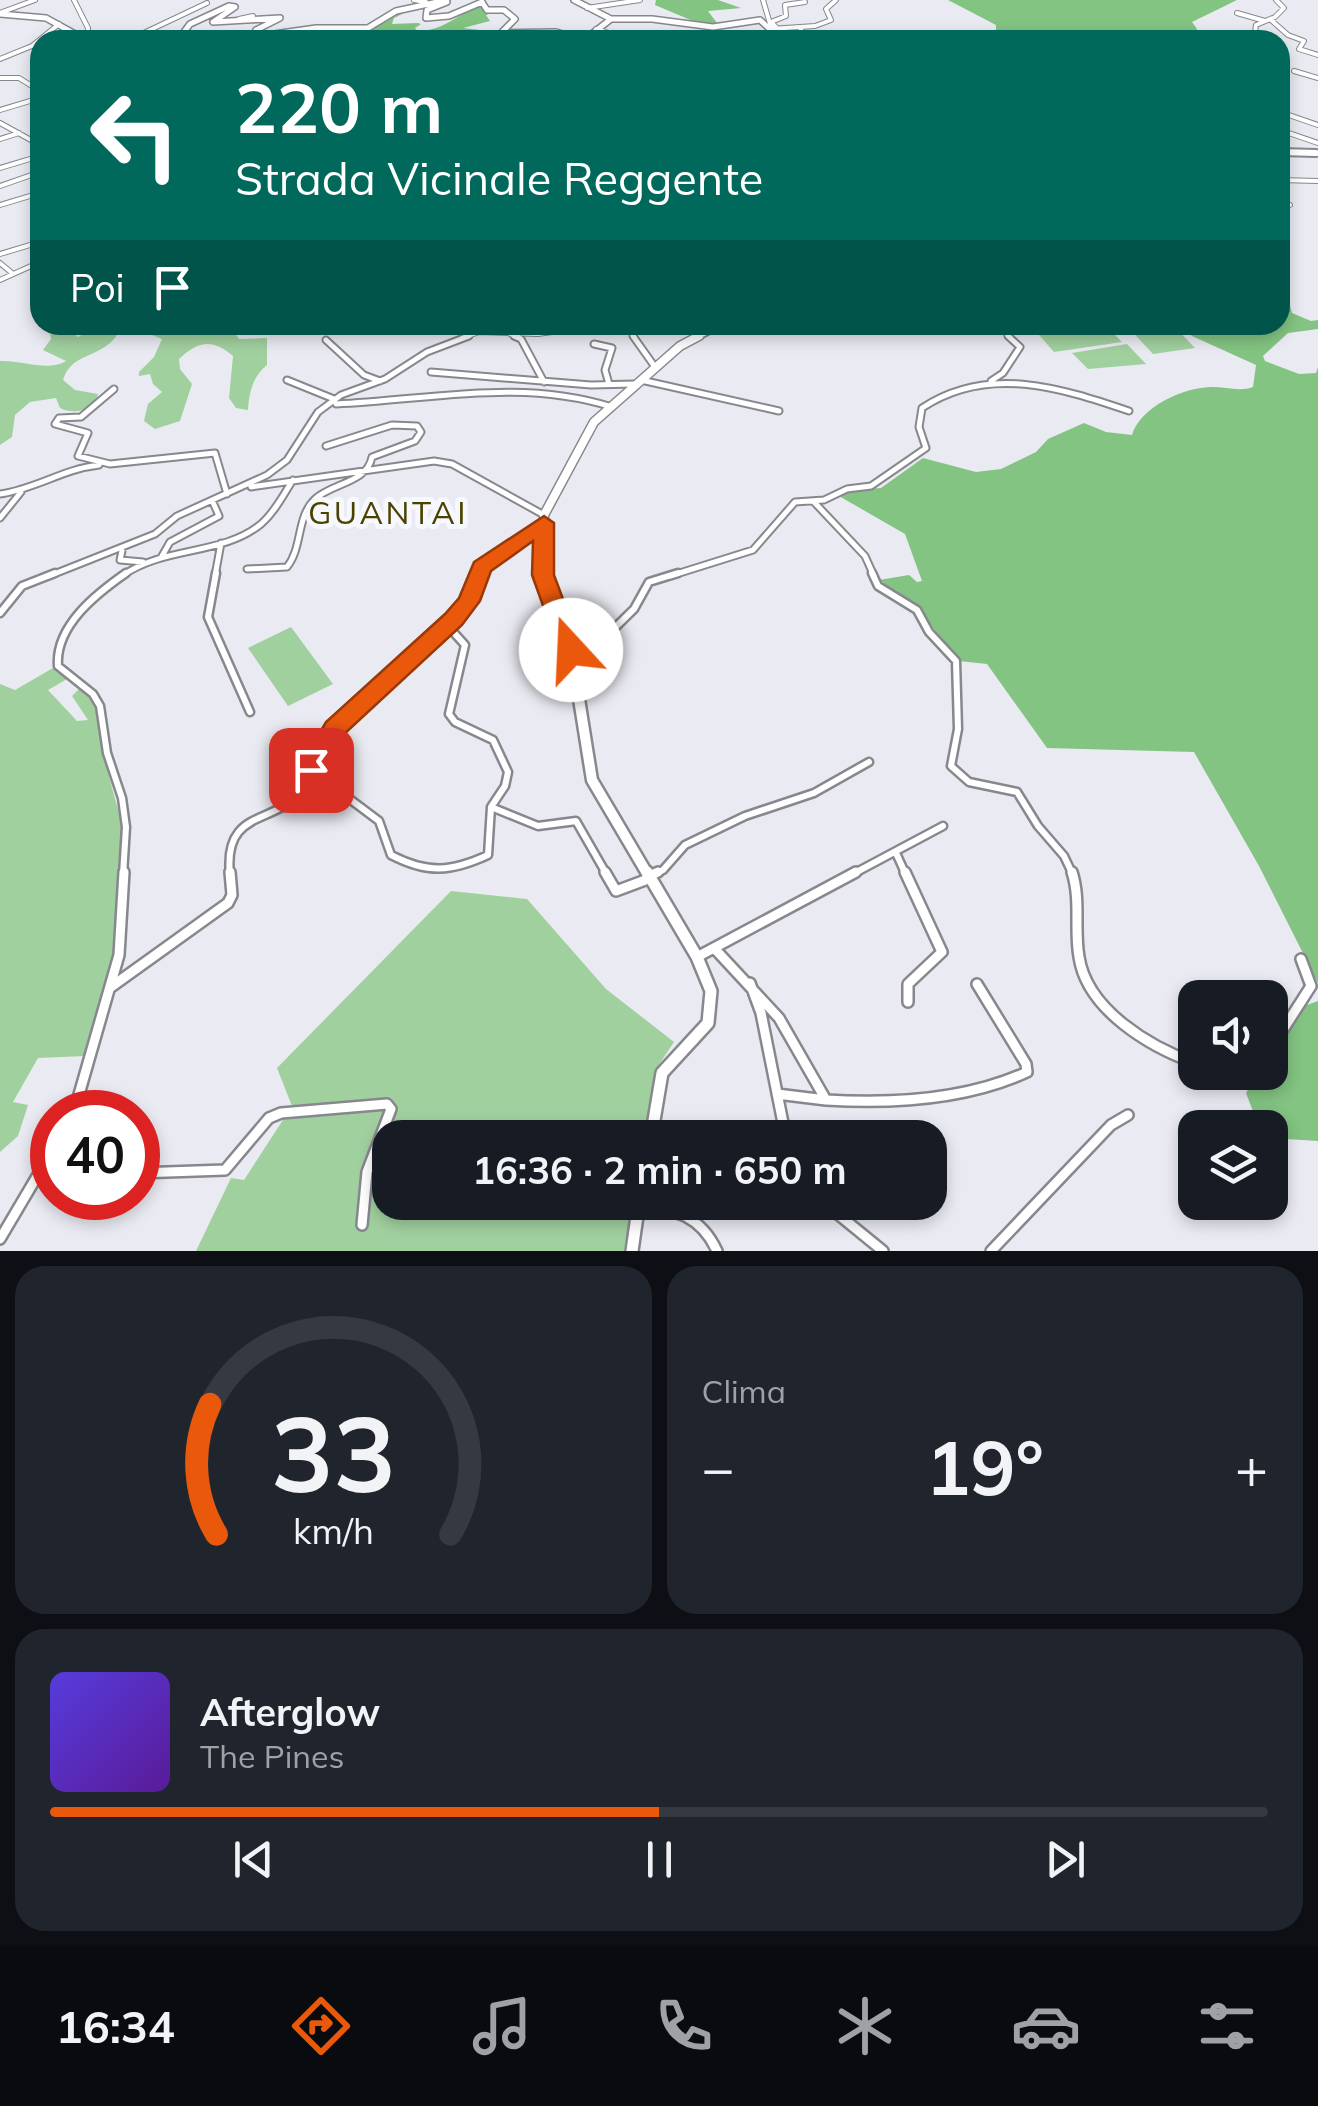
<!DOCTYPE html>
<html lang="it">
<meta charset="utf-8">
<style>
:root{--surface:#171b24;--page:#20242c;--text:#f1f3f6;--muted:#9ea1a6;--line:#363941;--accent:#ea580c}
body{margin:0;font-family:Mulish,sans-serif;background:var(--page);color:var(--text);height:100vh;display:flex;flex-direction:column;font-size:38px;white-space:nowrap}
*{box-sizing:border-box;margin:0}
p{font-size:32px;color:var(--muted)}
.icon{flex:none;width:55px;height:55px;fill:none;stroke:currentColor;stroke-width:2;stroke-linecap:round;stroke-linejoin:round}
.map{position:relative;height:1251px;overflow:hidden}
.panel{display:flex;flex-direction:column;gap:15px;padding:15px;background:#0d0f14;flex:1}
.panel>*{flex:none}
.hud{position:absolute;left:30px;top:30px;width:1260px;height:305px;border-radius:30px;box-shadow:0 5px 15px #0003;background:#00695c;color:#fff;overflow:hidden}
.tools{position:absolute;left:1178px;top:980px;display:grid;gap:20px}
.tools a{display:grid;place-items:center;width:110px;height:110px;border-radius:20px;background:var(--surface);box-shadow:0 5px 15px #0003;font-size:50px}
.speed{position:absolute;left:30px;top:1090px;display:flex;gap:20px;font-size:50px;font-weight:700;text-align:center}
.speed>*{display:grid;place-content:center;width:130px;height:130px;border-radius:50%;background:var(--surface);box-shadow:0 5px 15px #0003;line-height:1}
.speed .limit{border:15px solid #d22;background:#fff;color:#111}
.pin{position:absolute;display:grid;place-items:center;width:85px;height:85px;color:#fff;margin:-42px;border-radius:20px;box-shadow:0 5px 15px #0006}
.me{position:absolute;width:110px;margin:-55px;rotate:340deg;stroke-linejoin:round;filter:drop-shadow(0 0 8px #0008)}
.turn{display:flex;align-items:center;gap:35px;height:210px;padding:0 40px;font-size:45px}
.turn .icon{width:130px;height:130px;stroke-width:2.5}
.turn b{display:block;font-size:70px;line-height:85px}
.then{display:flex;align-items:center;height:95px;padding:0 40px;background:#0003;gap:20px;font-size:38px}
.big{font-size:75px;font-weight:700;line-height:1.1}
.panel .tile{flex:1;display:flex;flex-direction:column;justify-content:center;gap:15px;min-width:0;padding:0 35px;border-radius:30px;background:var(--page)}
.panel .dial{align-items:center;gap:0}
.dial svg{height:260px;overflow:visible;fill:none;stroke:var(--line);stroke-width:7;stroke-linecap:round;text-anchor:middle}
.dial text{fill:var(--text);stroke:none}
.song{display:flex;align-items:center;gap:30px}
.cover{width:120px;height:120px;border-radius:15px;background:linear-gradient(135deg,hsl(250 70% 55%),hsl(270 70% 35%))}
.played{height:10px;border-radius:5px;background:linear-gradient(90deg,var(--accent) 50%,var(--line) 50%)}
.keys{display:flex;justify-content:space-around;direction:ltr}
.heat{display:flex;justify-content:space-between;align-items:center;font-size:55px;direction:ltr}
.panel .tiles{flex:1;display:grid;gap:15px;grid-template-columns:1fr 1fr}
.tile:last-child{grid-column:span 2}
.trip{position:absolute;left:372px;top:1120px;width:575px;height:100px;border-radius:30px;background:var(--surface);box-shadow:0 5px 15px #0003;font-weight:700;line-height:100px;text-align:center}
.dock{display:flex;height:160px;justify-content:space-around;align-items:center;background:#090b0e;color:var(--muted)}
.dock .icon{width:70px;height:70px}
.dock .on{color:var(--accent)}
.dock b{font-size:45px;color:var(--text)}
.map>svg:first-child{display:block}
.green{fill:#a1d09f}
.forest{fill:#83c482}
.lines{fill:none;stroke-linecap:round;stroke-linejoin:round}
.street-far3-casing{stroke:#87878e;stroke-width:6}
.street-far2-casing{stroke:#87878e;stroke-width:9}
.street-far1-casing{stroke:#87878e;stroke-width:11}
.street-casing{stroke:#87878e;stroke-width:14}
.secondary-far4-casing{stroke:#87878e;stroke-width:8}
.secondary-far3-casing{stroke:#87878e;stroke-width:10}
.secondary-far2-casing{stroke:#87878e;stroke-width:11}
.secondary-far1-casing{stroke:#87878e;stroke-width:15}
.secondary-casing{stroke:#87878e;stroke-width:16}
.street-far3{stroke:#fff;stroke-width:4}
.street-far2{stroke:#fff;stroke-width:5}
.street-far1{stroke:#fff;stroke-width:6}
.street{stroke:#fff;stroke-width:9}
.secondary-far4{stroke:#fff;stroke-width:5}
.secondary-far3{stroke:#fff;stroke-width:6}
.secondary-far2{stroke:#fff;stroke-width:8}
.secondary-far1{stroke:#fff;stroke-width:10}
.secondary{stroke:#fff;stroke-width:11}
.route{fill:#ea580c;stroke:#983908;stroke-width:2.5}
.labels{text-anchor:middle;dominant-baseline:central;stroke-width:10;stroke-linejoin:round;paint-order:stroke}
.quarter-label{font-size:32px;letter-spacing:2.5px;fill:#4a4300;stroke:#f7f7fe}
</style>
<div class="map">
<svg width="1318" height="1251" viewBox="0 0 1318 1251">
<rect width="100%" height="100%" fill="#eaeaf2"/>
<!-- green -->
<path class="green" d="M61,325L78,337L100,325H128C118,330 118,336 110,343C93,358 71,355 63,380L75,390L98,394C94,411 74,415 60,408L56,398L30,402L15,415L12,437L0,445V361C22,360 48,372 66,361L43,350L51,339L49,326Z
M143,325H229L239,339L267,338V365C253,376 249,392 248,410L236,408L229,398L233,356C214,340 200,339 179,359L180,369L192,384L180,421L155,429L144,421L148,404L162,392L153,384L150,374L139,376V372L154,357L162,339L147,333Z
M1056,325H1105L1122,342L1054,352L1033,328Z
M1126,325H1173L1195,348L1153,354Z
M1127,344L1146,364L1088,369L1072,353Z
M291,627L333,684L288,706L248,648Z
M53,668L67,679L48,690L77,721L88,720L72,696L79,689L88,693L97,707L103,755L122,824L115,953L85,1056L38,1058L13,1102L28,1105L18,1136L0,1152V684L15,690Z
M451,891L527,899L606,989L674,1042L656,1069L644,1137L390,1138V1202L632,1203L624,1251H196L231,1178L244,1180L292,1106L277,1068Z"/>
<!-- forest -->
<path class="forest" d="M656,0H718L741,8L708,11L717,23L700,24L655,5Z
M948,0H1237L1192,22L1197,29L1193,40H981L996,30V25Z
M482,3L484,10L498,11L486,15L490,21L463,28C497,32 519,36 554,33L527,40H345L350,37L343,33L374,29L390,16L414,8L394,18L392,24L418,23L421,24L415,28L417,31C441,32 460,14 482,3Z
M1280,294L1289,302L1292,313L1311,321L1318,320V329L1288,333L1263,356L1265,361L1299,374L1316,373L1318,367V983L1259,866L1194,752L1047,748L987,664L959,661L915,605L879,580L909,575L917,582L922,581L905,534L839,496L851,490L881,488L923,458L976,472L1001,469L1036,452L1048,439L1084,423L1106,432L1132,435C1140,407 1184,387 1212,387C1226,387 1240,392 1253,387L1256,365L1192,336L1181,325H1280Z
M1318,1001V1141L1270,1138V1128L1259,1127L1246,1093L1258,1073L1270,1072V1058L1304,1006Z"/>
<g class="lines">
<!-- street-far3 casing -->
<g class="street-far3-casing">
<path id="street-far3" d="M74,0L88,28L87,40
M414,0L426,2
M763,0L771,27
M587,8L640,0
M0,13L35,0
M1237,13L1265,21
M239,19L253,16
M1271,20L1288,35L1304,41L1299,49L1318,55
M776,27L771,22L786,16L785,5L805,2
M800,28L805,36L856,40
M596,29L632,40
M770,29L815,26L831,20L826,9L836,0
M129,40L207,3
M228,40L257,34
M320,40L340,37
M637,40L651,38
M1254,40L1256,25L1275,17L1284,8L1276,0
M0,59L32,46L59,24
M1294,71L1318,78
M0,78H19L40,91
M0,110L40,98
M1280,112L1318,125
M0,123L40,145
M1280,130L1318,143
M0,139L19,133
M0,168L40,156
M1280,180L1318,181
M0,186L40,172
M0,205L40,193
M1280,208L1290,205
M0,254L40,242
M0,263L12,273
M0,280L40,262
M625,325L635,338
M997,325L1011,338
M508,333L520,338
M462,338L479,332L538,334L600,325"/>
</g>
<!-- street-far2 casing -->
<g class="street-far2-casing">
<path id="street-far2" d="M514,336L521,339L544,382
M633,336L655,367
M326,340L364,375L380,381
M594,344L612,348L605,370L609,384
M431,372L591,385L635,384
M287,380L334,399
M641,380L779,411
M991,381L1003,373L1020,347L1008,336
M114,389L81,417L59,418L55,424L88,433L78,456L110,464L215,453L227,494
M336,404C430,400 520,378 612,407
M251,487L434,461L452,464L544,515
M0,494C36,489 63,469 99,465
M814,502L865,556L874,576
M0,518L21,492
M122,551L120,560L143,562
M162,556L170,542L219,516L212,500
M247,569L287,567C303,547 296,517 315,499C332,483 367,483 372,457L415,441L421,432L417,426L392,425L326,446
M49,576L155,534L177,516L267,475L287,460L318,412L341,395L385,379L427,352L469,336
M122,576C163,546 222,556 261,524C275,512 283,495 293,480
M215,576L221,543
M479,576L482,567L544,523
M670,576L753,550L795,502L824,500L847,489L871,486L926,448L919,427L922,408C988,364 1061,388 1129,411"/>
</g>
<!-- street-far1 casing -->
<g class="street-far1-casing">
<path id="street-far1" d="M216,573L208,617L250,712
M872,573L878,586L917,610L929,632L956,661L958,729L951,766L969,782L1017,792L1038,826L1064,856L1073,875
M0,613L22,586L55,573
M579,696L584,687L583,659L634,609L649,582L678,573
M311,770L379,821L391,855C428,874 451,872 488,855L491,807L505,786L508,772L493,740L455,722L449,714L465,645L447,625
M491,807L538,826L576,821L607,875
M896,853L906,875
M123,875L126,827L122,798L107,753L100,706L93,694L58,666C55,626 96,594 126,573
M230,875C223,808 275,825 298,793C313,773 320,745 338,726C372,688 415,655 453,620L469,601L480,573
M652,875L663,870L685,845L745,816L814,793L869,762
M851,875L943,826"/>
</g>
<!-- street casing -->
<g class="street-casing">
<path id="street" d="M605,872L616,891L648,879
M905,872L942,952L908,984V1002
M1072,872C1081,900 1074,929 1079,957C1087,1010 1150,1047 1195,1063
M647,877L658,872
M714,948L779,1018L826,1100C892,1104 966,1100 1027,1072L1026,1064L977,984
M697,957L856,872
M750,983L761,1013L786,1138
M111,987L228,903L232,895L230,872
M1270,1050L1311,986L1301,959
M777,1094L826,1100
M74,1112L119,955L124,872
M138,1173L225,1170L269,1118L281,1113L387,1104L391,1109L367,1172L362,1225
M823,1202L883,1251
M640,1204C676,1210 701,1216 717,1251
M0,1239L52,1151
M991,1251L1111,1125L1128,1115"/>
</g>
<!-- secondary-far4 casing -->
<g class="secondary-far4-casing">
<path id="secondary-far4" d="M574,0L611,19H652L713,27L760,20L771,30L758,40
M0,14L46,18L86,40
M178,40L190,24L229,6L235,7L213,22L280,18L256,30L267,35L316,28H368L396,11L442,1L447,2L427,10L426,18L449,16L482,2L487,10H504L515,19L501,33L556,32L573,37L564,40
M584,40L611,19"/>
</g>
<!-- secondary-far3 casing -->
<g class="secondary-far3-casing">
<path id="secondary-far3" d="M1280,152L1316,153
M694,338L719,325"/>
</g>
<!-- secondary-far2 casing -->
<g class="secondary-far2-casing">
<path id="secondary-far2" d="M543,576L544,515L594,422L680,346L699,336"/>
</g>
<!-- secondary-far1 casing -->
<g class="secondary-far1-casing">
<path id="secondary-far1" d="M543,573L571,649L592,780L648,875"/>
</g>
<!-- secondary casing -->
<g class="secondary-casing">
<path id="secondary" d="M647,872L697,957L711,991L708,1023L662,1073L651,1138
M632,1251L639,1202"/>
</g>
<!-- street-far3 -->
<use href="#street-far3" class="street-far3"/>
<!-- street-far2 -->
<use href="#street-far2" class="street-far2"/>
<!-- street-far1 -->
<use href="#street-far1" class="street-far1"/>
<!-- street -->
<use href="#street" class="street"/>
<!-- secondary-far4 -->
<use href="#secondary-far4" class="secondary-far4"/>
<!-- secondary-far3 -->
<use href="#secondary-far3" class="secondary-far3"/>
<!-- secondary-far2 -->
<use href="#secondary-far2" class="secondary-far2"/>
<!-- secondary-far1 -->
<use href="#secondary-far1" class="secondary-far1"/>
<!-- secondary -->
<use href="#secondary" class="secondary"/>
</g>
<!-- route -->
<path class="route" d="M544,516L554,523V575L582,650L579,656L571,658L559,650L532,575L533,541L491,571L480,601L462,625L343,735L320,778L311,781L302,778L298,770L326,722L445,614L459,598L474,562Z"/>
<g class="labels">
<!-- quarter labels -->
<g class="quarter-label">
<text x="388" y="512">GUANTAI</text>
</g>
</g>
</svg>
<div class="tools">
<a><svg class="icon" aria-label="sound" viewBox="0 0 24 24"><path d="M4 9h4l5-4v14l-5-4H4zM17 9q2 3 0 6"/></svg></a>
<a><svg class="icon" aria-label="layers" viewBox="0 0 24 24"><path d="M12 4l9 5-9 5-9-5zM3 14l9 5 9-5"/></svg></a>
</div>
<div class="speed"><div class="limit">40</div></div>
<div class="pin" style="left:311px;top:770px;background:#d93025"><svg class="icon" aria-label="arrive" viewBox="0 0 24 24"><path d="M6 21V4h12l-3 4 3 4H6"/></svg></div>
<svg class="me" style="left:571px;top:650px" viewBox="-20 -20 40 40"><circle r="19" fill="#fff"/><path d="M0-13L10 11 0 6-10 11z" fill="#ea580c"/></svg>
<div class="trip">16:36 · 2 min · 650 m</div>
<div class="hud">
<div class="turn"><svg class="icon" aria-label="left" viewBox="0 0 24 24"><path d="M17 20v-9H6M10 6l-5 5 5 5"/></svg><div><b>220 m</b>Strada Vicinale Reggente</div></div>
<div class="then">Poi<svg class="icon" aria-label="arrive" viewBox="0 0 24 24"><path d="M6 21V4h12l-3 4 3 4H6"/></svg></div>
</div>
</div>
<section class="panel">
<div class="tiles">
<div class="tile dial"><svg viewBox="0 0 100 80">
<path d="M14 69A42 42 0 1 1 86 69"/>
<path d="M14 69A42 42 0 0 1 12 29" stroke="#ea580c"/>
<text x="50" y="56" font-size="32" font-weight="700">33</text>
<text x="50" y="72" font-size="11">km/h</text>
</svg></div>
<div class="tile"><p>Clima</p>
<div class="heat"><a>−</a><b class="big">19°</b><a>+</a></div>
</div>
<div class="tile">
<div class="song"><i class="cover"></i><div><b>Afterglow</b><p>The Pines</p></div></div>
<div class="played"></div>
<div class="keys"><svg class="icon" aria-label="previous" viewBox="0 0 24 24"><path d="M18 5L8 12l10 7zM5 5v14"/></svg><svg class="icon" aria-label="pause" viewBox="0 0 24 24"><path d="M8 5v14M16 5v14"/></svg><svg class="icon" aria-label="next" viewBox="0 0 24 24"><path d="M6 5l10 7-10 7zM19 5v14"/></svg></div>
</div>
</div>
</section>
<nav class="dock">
<b>16:34</b>
<svg class="icon on" aria-label="directions" viewBox="0 0 24 24"><path d="M12 3l9 9-9 9-9-9zM9 14v-3h6M13 9l2 2-2 2"/></svg>
<svg class="icon" aria-label="music" viewBox="0 0 24 24"><path d="M9 18V5l10-2v13"/><circle cx="6" cy="18" r="3"/><circle cx="16" cy="16" r="3"/></svg>
<svg class="icon" aria-label="phone" viewBox="0 0 24 24"><path d="M5 4h4l2 5-3 2q2 4 5 5l2-3 5 2v4C11 20 4 13 5 4z"/></svg>
<svg class="icon" aria-label="climate" viewBox="0 0 24 24"><path d="M12 3v18M4 7l16 10M4 17L20 7"/></svg>
<svg class="icon" aria-label="car" viewBox="0 0 24 24"><path d="M5 17H2v-5l4-1 3-4h7l3 4 3 1v5h-3M9 17h6M6 11h13"/><circle cx="7" cy="17" r="2"/><circle cx="17" cy="17" r="2"/></svg>
<svg class="icon" aria-label="filters" viewBox="0 0 24 24"><path d="M4 7h16M4 17h16"/><circle cx="9" cy="7" r="2"/><circle cx="15" cy="17" r="2"/></svg>
</nav>
